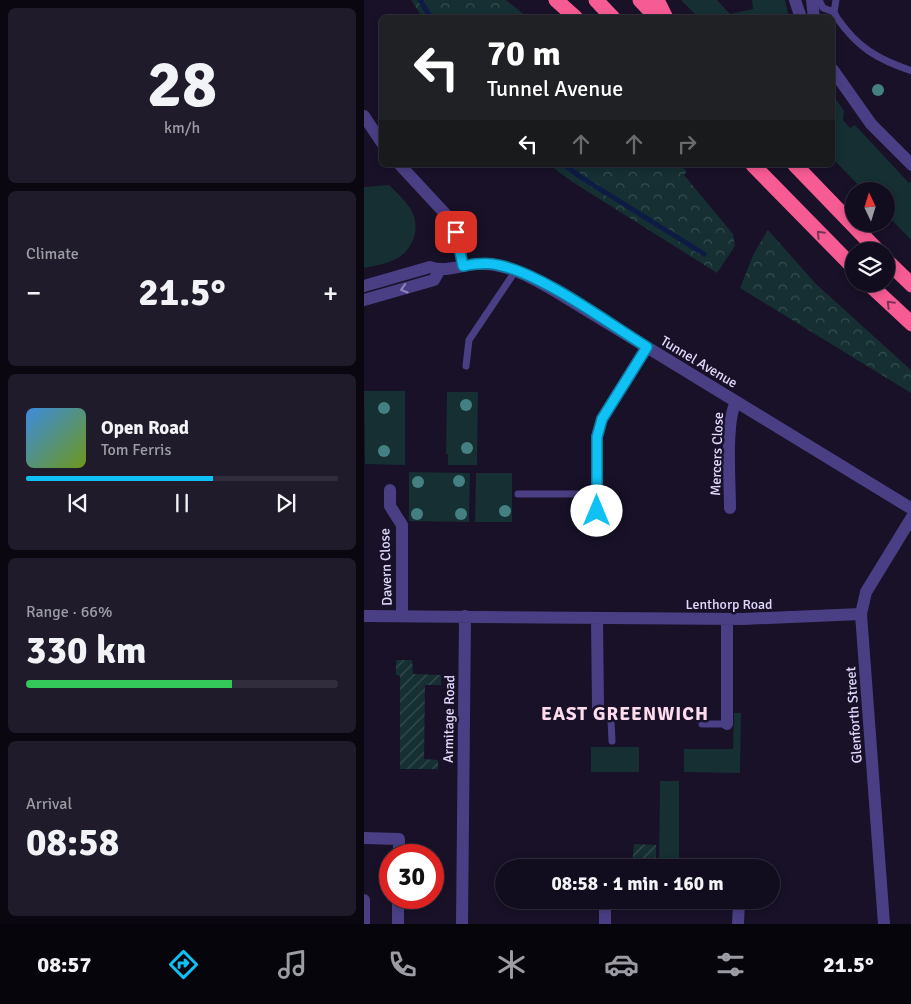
<!DOCTYPE html>
<meta charset="utf-8">
<style>
:root{--surface:#120d1e;--page:#1f1b2b;--text:#f1f3f6;--muted:#9c9ca4;--line:#312d3c;--accent:#0fc1f4}
body{margin:0;font-family:Signika,sans-serif;background:var(--page);color:var(--text);height:100vh;display:flex;flex-direction:column;font-size:19px;white-space:nowrap}
*{box-sizing:border-box;margin:0}
p{font-size:16px;color:var(--muted)}
.icon{flex:none;width:28px;height:28px;fill:none;stroke:currentColor;stroke-width:2;stroke-linecap:round;stroke-linejoin:round}
.map{position:relative;flex:1;overflow:hidden}
.panel{display:flex;flex-direction:column;gap:8px;padding:8px;background:#0a0710;width:364px}
.panel>*{flex:none}
.top-card{position:absolute;left:15px;top:15px;width:456px;height:152px;border-radius:8px;box-shadow:0 2px 8px #0003,0 0 0 1px var(--line);background:#202124;color:#fff;overflow:hidden}
.needle{width:32px;rotate:356deg}
.buttons{position:absolute;left:481px;top:182px;display:grid;gap:10px}
.buttons a{display:grid;place-items:center;width:50px;height:50px;border-radius:50%;background:var(--surface);box-shadow:0 2px 8px #0003,0 0 0 1px var(--line);font-size:25px}
.speed{position:absolute;left:15px;top:844px;display:flex;gap:10px;font-size:25px;font-weight:700;text-align:center}
.speed>*{display:grid;place-content:center;width:65px;height:65px;border-radius:50%;background:var(--surface);box-shadow:0 2px 8px #0003,0 0 0 1px var(--line);line-height:1}
.speed .limit{border:8px solid #d22;background:#fff;color:#111}
.pin{position:absolute;display:grid;place-items:center;width:42px;height:42px;color:#fff;margin:-21px;border-radius:10px;box-shadow:0 2px 8px #0006}
.me{position:absolute;width:55px;margin:-28px;rotate:0deg;stroke-linejoin:round;filter:drop-shadow(0 0 4px #0008)}
.turn{display:flex;align-items:center;gap:18px;height:105px;padding:0 25px;font-size:22px}
.turn .icon{width:65px;height:65px;stroke-width:2.5}
.turn b{display:block;font-size:35px;line-height:42px}
.lanes{display:flex;align-items:center;height:48px;padding:0 25px;background:#0003;justify-content:center;gap:25px;direction:ltr}
.lanes .off{opacity:.35}
.big{font-size:38px;font-weight:800;line-height:1.1}
.panel .tile{flex:1;display:flex;flex-direction:column;justify-content:center;gap:8px;min-width:0;padding:0 18px;border-radius:8px;background:var(--page)}
.panel .dial{align-items:center;gap:0}
.dial b{font-size:65px;line-height:1}
.song{display:flex;align-items:center;gap:15px}
.cover{width:60px;height:60px;border-radius:8px;background:linear-gradient(135deg,hsl(210 70% 55%),hsl(80 70% 35%))}
.played{height:5px;border-radius:2px;background:linear-gradient(90deg,var(--accent) 60%,var(--line) 60%)}
.keys{display:flex;justify-content:space-around;direction:ltr}
.heat{display:flex;justify-content:space-between;align-items:center;font-size:28px;direction:ltr}
.charge{height:8px;border-radius:4px;background:linear-gradient(90deg,#34c759 66%,var(--line) 0)}
.trip{position:absolute;left:131px;top:859px;width:285px;height:50px;border-radius:25px;background:var(--surface);box-shadow:0 2px 8px #0003,0 0 0 1px var(--line);font-weight:800;line-height:50px;text-align:center}
.dock{display:flex;height:80px;justify-content:space-around;align-items:center;background:#07050c;color:var(--muted)}
.dock .icon{width:35px;height:35px}
.dock .selected{color:var(--accent)}
.dock b{font-size:22px;color:var(--text)}
main{display:flex;flex:1;min-height:0}
.map>svg:first-child{display:block}
.grass{fill:#152f32}
.forest{fill:url(#forest-crowns)}
.garden{fill:url(#garden-furrows)}
.lines{fill:none;stroke-linecap:round;stroke-linejoin:round}
.stream{stroke:#0d1b45;stroke-width:5}
.lane{stroke:#4a3f84;stroke-width:7}
.street{stroke:#4a3f84;stroke-width:12}
.highway{stroke:#f75b93;stroke-width:15}
.tree{fill:#448082}
.oneway{stroke:#7c3258}
.oneway2{stroke:#8e85ba}
.route-casing{stroke:#0a7d9f;stroke-width:12}
.route{stroke:#0fc1f4;stroke-width:9}
.labels{text-anchor:middle;dominant-baseline:central;stroke-width:5;stroke-linejoin:round;paint-order:stroke}
.street-label{font-size:14px;fill:#e2dafd;stroke:#181128}
.district-label{font-size:19px;font-weight:bold;letter-spacing:1px;fill:#fddced;stroke:#181128}
</style>
<main>
<section class="panel">
<div class="tile dial"><b>28</b><p>km/h</p></div>
<div class="tile"><p>Climate</p>
<div class="heat"><a>−</a><b class="big">21.5°</b><a>+</a></div>
</div>
<div class="tile">
<div class="song"><i class="cover"></i><div><b>Open Road</b><p>Tom Ferris</p></div></div>
<div class="played"></div>
<div class="keys"><svg class="icon" aria-label="previous" viewBox="0 0 24 24"><path d="M18 5L8 12l10 7zM5 5v14"/></svg><svg class="icon" aria-label="pause" viewBox="0 0 24 24"><path d="M8 5v14M16 5v14"/></svg><svg class="icon" aria-label="next" viewBox="0 0 24 24"><path d="M6 5l10 7-10 7zM19 5v14"/></svg></div>
</div>
<div class="tile"><p>Range · 66%</p><b class="big">330 km</b><div class="charge"></div></div>
<div class="tile"><p>Arrival</p><b class="big">08:58</b></div>
</section>
<div class="map">
<svg width="548" height="924" viewBox="0 0 548 924">
<defs>
<pattern id="forest-crowns" width="20" height="18" patternUnits="userSpaceOnUse" patternTransform="scale(1.25)"><rect width="20" height="18" fill="#152f32"/><path d="M2 6a3 3 0 1 1 6 0M12 15a3 3 0 1 1 6 0" fill="none" stroke="#374d51"/></pattern>
<pattern id="garden-furrows" width="10" height="10" patternUnits="userSpaceOnUse" patternTransform="scale(1.25)"><rect width="10" height="10" fill="#152f32"/><path d="M-1 1l2-2M0 10L10 0M9 11l2-2" fill="none" stroke="#374d51"/></pattern>
</defs>
<rect width="100%" height="100%" fill="#181128"/>
<!-- grass -->
<path class="grass" d="M317,0H353L366,14L389,9L388,0H421L425,17H334Z
M469,95L480,111L479,120L486,128L491,125L545,183L547,181V240L523,215L522,191H500L469,159Z
M25,185C32,192 40,199 46,208C58,226 50,251 30,260C21,264 10,266 0,268V187Z
M0,391H41V465L1,464Z
M83,392H114L113,465H84V454H82Z
M45,472L106,473L105,522L45,521Z
M112,473H148V522H111Z
M370,713H377L376,773L320,772V749H369Z
M227,747H275V772H227Z
M296,781H315V865H295Z"/>
<!-- forest -->
<path class="forest" d="M47,0H142L163,17H58Z
M186,165H316L323,171L320,175L369,234L371,246L353,273L207,181Z
M404,230L452,284L547,370V393L376,288L390,253Z"/>
<!-- garden -->
<path class="garden" d="M32,660H48L49,674L77,675V685H61L60,759L74,760V769H36V676L32,675Z
M270,844L292,845V865H268Z"/>
<g class="lines">
<!-- stream -->
<path class="stream" d="M56,0L67,18
M201,165L215,176L340,254"/>
<!-- lane -->
<path class="lane" d="M455,0L459,8L470,12
M472,0L470,12L473,18C494,48 513,59 548,71
M102,366L105,340L152,270
M154,494H233
M234,707L247,721L248,741
M338,724H363"/>
<!-- street -->
<path class="street" d="M431,0L437,18
M448,0L450,18
M469,70L507,124L548,165
M0,116L18,143
M36,165L87,220L92,232L99,265
M0,286L66,267C82,273 98,264 115,264C143,263 167,277 191,291L548,509
M0,300L70,280L75,271
M26,490V506L38,525V616
M366,508C366,482 361,423 372,402
M233,511V437L238,419L283,347
M0,616L379,619L497,614
M233,619L234,707
M363,724V619
M0,838L35,839V855
M0,900V924
M34,924V898
M98,924L101,616
M241,924V900
M374,924L375,900
M520,924L497,614L502,592L548,517"/>
<!-- highway -->
<path class="highway" d="M192,0L212,18
M232,0L249,18
M276,0L293,18
M293,0L302,18
M389,165L490,268
M431,165L514,251
M522,260L548,285
M505,284L548,324"/>
</g>
<!-- trees -->
<g class="tree">
<circle cx="514" cy="90" r="6"/>
<circle cx="102" cy="405" r="6"/>
<circle cx="20" cy="408" r="6"/>
<circle cx="103" cy="448" r="6"/>
<circle cx="20" cy="451" r="6"/>
<circle cx="95" cy="481" r="6"/>
<circle cx="54" cy="482" r="6"/>
<circle cx="141" cy="511" r="6"/>
<circle cx="53" cy="514" r="6"/>
<circle cx="97" cy="514" r="6"/>
</g>
<!-- one-way arrows -->
<defs><path id="oneway-chevron" d="M-2-3.5L2.5 0L-2 3.5" fill="none" stroke-width="1.6" stroke-linecap="round" stroke-linejoin="round" transform="scale(1.25)"/></defs>
<g class="oneway">
<use href="#oneway-chevron" transform="translate(456 234) rotate(-134)"/>
<use href="#oneway-chevron" transform="translate(526 304) rotate(-135)"/>
</g>
<use class="oneway2" href="#oneway-chevron" transform="translate(40 289) rotate(164)"/>
<g class="lines">
<!-- route casing -->
<g class="route-casing">
<path id="route" d="M92,232L99,266C110,264 123,262 134,265C177,273 244,323 283,347L238,419L233,437V511"/>
</g>
<!-- route -->
<use href="#route" class="route"/>
</g>
<g class="labels">
<!-- street labels -->
<g class="street-label">
<text transform="translate(335 362) rotate(31)">Tunnel Avenue</text>
<text transform="translate(353 454) rotate(-88)">Mercers Close</text>
<text transform="translate(22 567) rotate(-92)">Davern Close</text>
<text x="365" y="604">Lenthorp Road</text>
<text transform="translate(490 715) rotate(-94)">Glenforth Street</text>
<text transform="translate(85 719) rotate(-89)">Armitage Road</text>
</g>
<!-- district labels -->
<g class="district-label">
<text x="261" y="714">EAST GREENWICH</text>
</g>
</g>
</svg>
<div class="buttons">
<a><svg class="needle" viewBox="-14 -14 28 28"><path d="M0-13l5 13h-10z" fill="#e53935"/><path d="M0 13l5-13h-10z" fill="#9c9ca4"/></svg></a>
<a><svg class="icon" aria-label="layers" viewBox="0 0 24 24"><path d="M12 4l9 5-9 5-9-5zM3 14l9 5 9-5"/></svg></a>
</div>
<div class="speed"><div class="limit">30</div></div>
<div class="pin" style="left:92px;top:232px;background:#d93025"><svg class="icon" aria-label="arrive" viewBox="0 0 24 24"><path d="M6 21V4h12l-3 4 3 4H6"/></svg></div>
<svg class="me" style="left:233px;top:511px" viewBox="-20 -20 40 40"><circle r="19" fill="#fff"/><path d="M0-13L10 11 0 6-10 11z" fill="#0fc1f4"/></svg>
<div class="trip">08:58 · 1 min · 160 m</div>
<div class="top-card">
<div class="turn"><svg class="icon" aria-label="left" viewBox="0 0 24 24"><path d="M17 20v-9H6M10 6l-5 5 5 5"/></svg><div><b>70 m</b>Tunnel Avenue</div></div>
<div class="lanes"><svg class="icon" aria-label="left" viewBox="0 0 24 24"><path d="M17 20v-9H6M10 6l-5 5 5 5"/></svg><svg class="icon off" aria-label="ahead" viewBox="0 0 24 24"><path d="M12 20V5M6 11l6-6 6 6"/></svg><svg class="icon off" aria-label="ahead" viewBox="0 0 24 24"><path d="M12 20V5M6 11l6-6 6 6"/></svg><svg class="icon off" aria-label="right" viewBox="0 0 24 24"><path d="M7 20v-9h11M14 6l5 5-5 5"/></svg></div>
</div>
</div>
</main>
<nav class="dock">
<b>08:57</b>
<svg class="icon selected" aria-label="directions" viewBox="0 0 24 24"><path d="M12 3l9 9-9 9-9-9zM9 14v-3h6M13 9l2 2-2 2"/></svg>
<svg class="icon" aria-label="music" viewBox="0 0 24 24"><path d="M9 18V5l10-2v13"/><circle cx="6" cy="18" r="3"/><circle cx="16" cy="16" r="3"/></svg>
<svg class="icon" aria-label="phone" viewBox="0 0 24 24"><path d="M5 4h4l2 5-3 2q2 4 5 5l2-3 5 2v4C11 20 4 13 5 4z"/></svg>
<svg class="icon" aria-label="climate" viewBox="0 0 24 24"><path d="M12 3v18M4 7l16 10M4 17L20 7"/></svg>
<svg class="icon" aria-label="car" viewBox="0 0 24 24"><path d="M5 17H2v-5l4-1 3-4h7l3 4 3 1v5h-3M9 17h6M6 11h13"/><circle cx="7" cy="17" r="2"/><circle cx="17" cy="17" r="2"/></svg>
<svg class="icon" aria-label="filters" viewBox="0 0 24 24"><path d="M4 7h16M4 17h16"/><circle cx="9" cy="7" r="2"/><circle cx="15" cy="17" r="2"/></svg>
<b>21.5°</b>
</nav>
